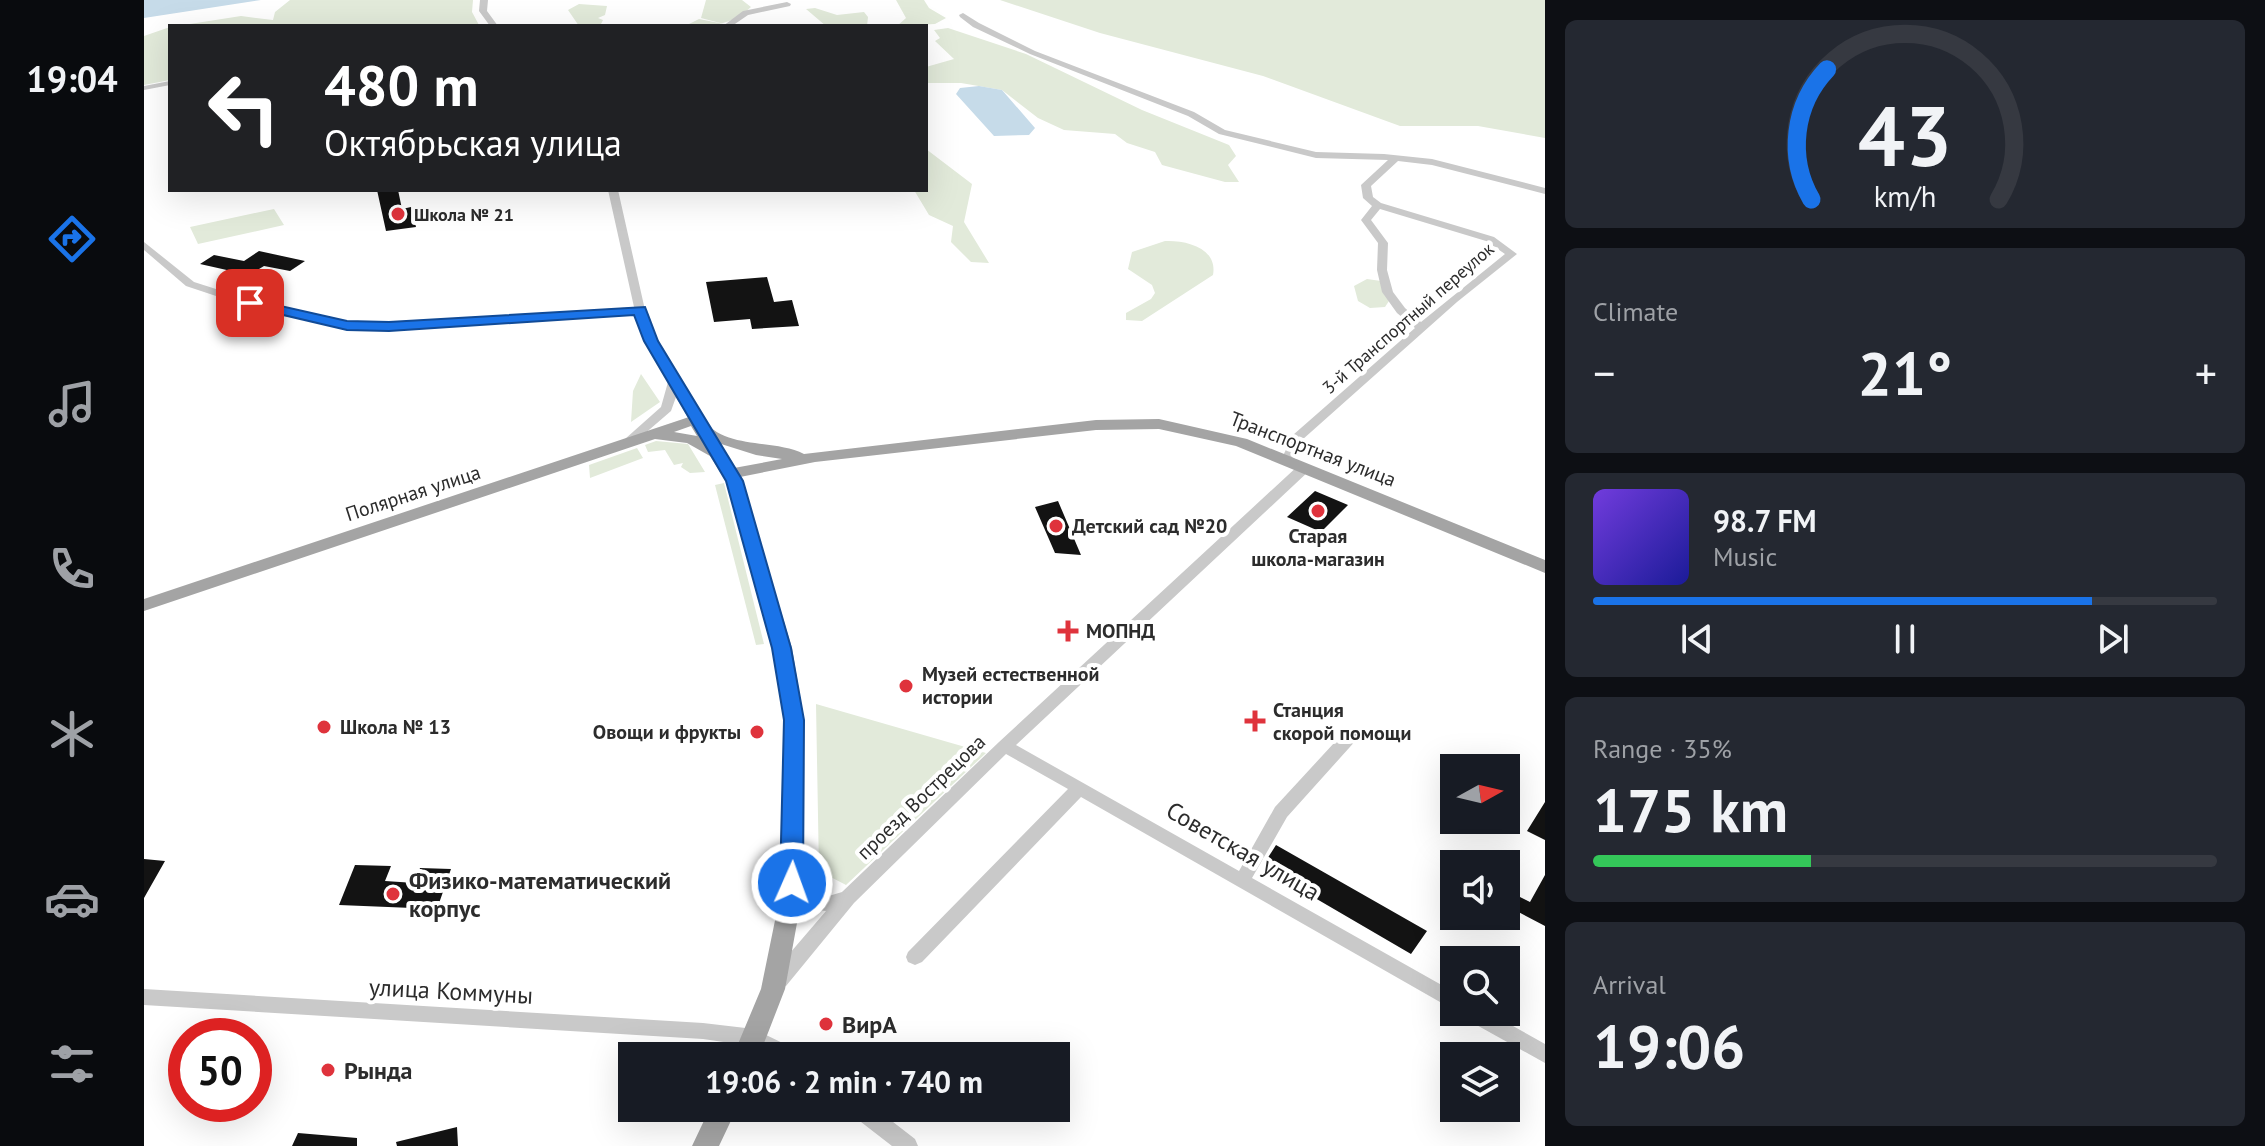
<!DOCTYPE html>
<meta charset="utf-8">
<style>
:root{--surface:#171b24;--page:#242831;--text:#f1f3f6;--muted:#9ea1a6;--line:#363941;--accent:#1a73e8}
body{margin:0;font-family:"PT Sans",sans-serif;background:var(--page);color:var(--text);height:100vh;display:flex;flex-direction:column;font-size:30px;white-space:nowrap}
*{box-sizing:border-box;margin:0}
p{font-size:26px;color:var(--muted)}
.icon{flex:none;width:44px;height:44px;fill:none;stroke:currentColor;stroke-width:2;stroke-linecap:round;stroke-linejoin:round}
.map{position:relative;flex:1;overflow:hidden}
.panel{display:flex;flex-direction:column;gap:20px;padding:20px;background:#0d0f14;width:720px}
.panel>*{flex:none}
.guide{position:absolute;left:24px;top:24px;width:760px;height:168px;border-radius:0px;box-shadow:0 8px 32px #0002;background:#202124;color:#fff;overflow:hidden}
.needle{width:52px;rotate:82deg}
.controls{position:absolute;left:1296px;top:754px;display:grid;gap:16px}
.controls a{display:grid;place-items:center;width:80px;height:80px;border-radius:0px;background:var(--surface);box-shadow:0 8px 32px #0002;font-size:40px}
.speed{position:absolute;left:24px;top:1018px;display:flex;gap:16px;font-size:40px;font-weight:700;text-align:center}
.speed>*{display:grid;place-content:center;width:104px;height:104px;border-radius:50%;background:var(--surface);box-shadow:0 8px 32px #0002;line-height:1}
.speed .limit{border:12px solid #d22;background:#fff;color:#111}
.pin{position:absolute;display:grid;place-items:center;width:68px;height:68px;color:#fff;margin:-34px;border-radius:16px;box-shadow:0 4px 12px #0006}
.me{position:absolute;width:88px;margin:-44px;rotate:2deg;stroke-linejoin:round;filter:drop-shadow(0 0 6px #0008)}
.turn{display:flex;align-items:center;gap:28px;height:168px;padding:0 24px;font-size:36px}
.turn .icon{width:104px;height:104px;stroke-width:2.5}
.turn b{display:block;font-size:56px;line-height:68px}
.big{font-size:60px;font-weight:700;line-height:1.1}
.panel .tile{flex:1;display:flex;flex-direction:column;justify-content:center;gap:12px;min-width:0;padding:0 28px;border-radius:12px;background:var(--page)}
.panel .dial{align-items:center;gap:0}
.dial svg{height:208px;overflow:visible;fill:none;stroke:var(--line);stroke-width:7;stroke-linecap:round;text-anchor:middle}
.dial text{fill:var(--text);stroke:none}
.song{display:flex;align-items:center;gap:24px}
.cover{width:96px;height:96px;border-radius:12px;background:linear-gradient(135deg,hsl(260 70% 55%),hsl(240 70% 35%))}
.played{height:8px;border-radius:4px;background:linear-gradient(90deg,var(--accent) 80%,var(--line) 80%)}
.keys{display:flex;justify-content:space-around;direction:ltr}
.heat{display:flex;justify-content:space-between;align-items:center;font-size:44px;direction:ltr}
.charge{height:12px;border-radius:6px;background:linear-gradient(90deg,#34c759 35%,var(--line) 0)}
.trip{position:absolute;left:474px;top:1042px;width:452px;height:80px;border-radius:0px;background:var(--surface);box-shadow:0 8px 32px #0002;font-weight:700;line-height:80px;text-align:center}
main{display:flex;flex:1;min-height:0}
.tabs{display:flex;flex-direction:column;width:144px;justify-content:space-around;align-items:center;background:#090b0e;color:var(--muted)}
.tabs .icon{width:56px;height:56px}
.tabs .active{color:var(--accent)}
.tabs b{font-size:36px;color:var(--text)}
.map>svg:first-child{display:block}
.green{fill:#e2eada}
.water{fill:#c6dbe9}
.building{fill:#131313}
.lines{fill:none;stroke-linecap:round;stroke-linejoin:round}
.minor{fill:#c9c9c9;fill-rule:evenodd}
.major{fill:#a4a4a4;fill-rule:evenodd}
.route{fill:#1a73e8;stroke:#114b97;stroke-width:2}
.poi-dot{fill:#df333c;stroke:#fff;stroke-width:3}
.labels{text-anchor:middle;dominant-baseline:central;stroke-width:8;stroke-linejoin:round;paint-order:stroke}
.far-poi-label{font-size:18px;font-weight:bold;fill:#2c2c2c;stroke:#fff;text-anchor:start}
.far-street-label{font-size:18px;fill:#2c2c2c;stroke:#fff}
.street-label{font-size:20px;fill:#2c2c2c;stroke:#fff}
.poi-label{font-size:20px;font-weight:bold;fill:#2c2c2c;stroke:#fff;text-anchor:start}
.near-street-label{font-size:24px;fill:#2c2c2c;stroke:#fff}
.near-poi-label{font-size:24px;font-weight:bold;fill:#2c2c2c;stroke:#fff;text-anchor:start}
</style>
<main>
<nav class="tabs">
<b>19:04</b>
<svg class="icon active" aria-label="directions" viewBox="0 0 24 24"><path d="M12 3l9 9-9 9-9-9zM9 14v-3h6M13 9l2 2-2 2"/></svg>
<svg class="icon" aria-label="music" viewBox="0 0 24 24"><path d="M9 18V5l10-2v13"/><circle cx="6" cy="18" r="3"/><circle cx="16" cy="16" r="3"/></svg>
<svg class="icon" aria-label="phone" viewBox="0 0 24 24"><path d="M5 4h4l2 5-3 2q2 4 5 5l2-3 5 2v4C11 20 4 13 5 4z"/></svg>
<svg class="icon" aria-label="climate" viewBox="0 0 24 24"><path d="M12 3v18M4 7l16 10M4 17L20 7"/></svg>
<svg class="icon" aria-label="car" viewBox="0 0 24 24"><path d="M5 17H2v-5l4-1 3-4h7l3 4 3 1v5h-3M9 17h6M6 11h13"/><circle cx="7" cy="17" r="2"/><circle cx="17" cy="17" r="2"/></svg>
<svg class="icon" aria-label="filters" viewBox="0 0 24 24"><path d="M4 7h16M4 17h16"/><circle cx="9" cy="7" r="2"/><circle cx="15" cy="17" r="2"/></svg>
</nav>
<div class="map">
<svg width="1401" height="1146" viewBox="0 0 1401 1146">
<rect width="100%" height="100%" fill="#fff"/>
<!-- green -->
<path class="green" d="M146,0H329L328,12L335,25L33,26L97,16L129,20L131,12Z
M562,0H598L607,7C587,26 568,26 541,26L555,19L580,24L557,18Z
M752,0H780L785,8L802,18L791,24L753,26L762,18Z
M856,0H1401V138L1334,126H1256L1119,76L956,33Z
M435,4L463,6L461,15L454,18L459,20L456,26H435L424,10Z
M671,8L693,15L720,12L724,17L723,26H682L662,9Z
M26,27V80L0,85V36Z
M804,28L882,54L998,110L1085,145L1092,156L1084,165L1095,182H1081L1018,165L1011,152L983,143L971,134L920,130L894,118L858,90L817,83H782V67L810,59L791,41L796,38L790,30Z
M782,149L828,184L820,222L845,263L827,262L807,242L809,226L785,215L770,190H782Z
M130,209L140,225L54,244L46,227Z
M1021,241C1042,240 1074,248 1069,275L998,321L982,320V313L1007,299L1011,293L1008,285L984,269L988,252Z
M1223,279L1237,281L1245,301L1241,307L1226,308L1214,301L1210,286Z
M497,374L516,402L487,422L489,391Z
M512,441L544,444L561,472L546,473L537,467L539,463L530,465L521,450L504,452L501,445Z
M493,448L499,458L446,478L445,465Z
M580,483L620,644L612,645L571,485Z
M672,704L842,753L702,885L675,871Z"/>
<!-- water -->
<path class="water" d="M0,0H117L0,18Z
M835,86L858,90L891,128L885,135L850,136L812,94L816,88Z"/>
<!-- building -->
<path class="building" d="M233,190H254L258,209L267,207L272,227L242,231Z
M115,251L161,261L146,271L120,266L105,275L56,264L70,255L100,261Z
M623,277L630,302L648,300L655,326L608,329L606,319L570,322L562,282Z
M1171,491L1204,505L1177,532L1143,517Z
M914,501L937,555L911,553L891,507Z
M1401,802V840L1383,831Z
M1132,845L1283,931L1267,954L1118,867Z
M0,859L21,861L0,898Z
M211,865L247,866L241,881L271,883L276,868L307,869L293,909L195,905Z
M1401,875V926L1365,907L1372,895L1386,902Z
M313,1127L314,1146H253L252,1142Z
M154,1133L213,1138V1146H148Z"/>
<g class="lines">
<!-- minor -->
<path class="minor" d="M336,0H344L343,11L354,26H346L335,11Z
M643,2L647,4L646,6L604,15L588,26H579L599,11Z
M819,13L835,23L891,51L1050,112L1081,130L1172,152L1240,154L1288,159L1401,188V194L1288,165L1254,161L1227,186L1229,197L1237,203L1350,237L1373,254L1313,302L1158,440L1147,463H1139L1137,460L1149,435L1271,328L1253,313L1238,292L1233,270L1234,243L1217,220L1228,206L1219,198L1217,185L1244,160L1172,158L1075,134L1044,116L886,54L829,27L816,17L815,15ZM1236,209L1342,241L1361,254L1277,322L1261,308L1249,292L1243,270L1244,243L1227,220Z
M26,81V85L0,90V86Z
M464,190H474L501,310L513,341L557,420L555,423H547L532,397L527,411L491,442L487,443L481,439L517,407L524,382L501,341L492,314L261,329L203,328L90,302L42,286L0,250V242L50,282L97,297L203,322L261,323L490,307Z
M1161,463L1167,467L1166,470L872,745L1095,871L1131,807L1202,730H1214L1216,734L1214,738L1143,817L1108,878L1310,992V1010L937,797L778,962L771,965L764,962L762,957L764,952L924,789L862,754L710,903L642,986L635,988L628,986L626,980L628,974L682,911L640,906L637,901L640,896L646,894L678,898L698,892L855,742L1156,464Z
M0,989L559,1023L610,1029L653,1050L656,1056H627L607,1046L559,1039L0,1005Z
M1317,1012H1344L1401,1044V1063L1320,1018Z
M705,1108H731L771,1139L774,1146H748L708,1115Z"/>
<!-- major -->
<path class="major" d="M551,415L557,417C580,451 629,438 660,454L952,420L1015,419L1103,439L1401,560V573L1092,446L1015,429L952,430L671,462L596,477L648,648L660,720L657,901L641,989L615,1056H589L617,989L635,901L640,720L628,648L582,481L566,456L543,443L511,439L0,611V599ZM547,426L553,436L530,432ZM574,443L612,455L638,459L590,468Z
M566,1108H593L575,1146H548Z"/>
</g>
<!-- route -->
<path class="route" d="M106,299L203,321L245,322L501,307L514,341L599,481L647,648L660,720L659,883L656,889H639L636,883L640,720L628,648L582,481L500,341L490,315L245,331L203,330L101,306L99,303Z"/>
<!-- markers -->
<g class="poi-dot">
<circle cx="254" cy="214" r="8"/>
<circle cx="1174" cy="511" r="8"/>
<circle cx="912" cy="526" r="8"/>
<path d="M920 619h8v8h8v8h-8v8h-8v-8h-8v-8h8z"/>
<circle cx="762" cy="686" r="8"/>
<path d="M1107 709h8v8h8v8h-8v8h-8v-8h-8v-8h8z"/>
<circle cx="180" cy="727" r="8"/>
<circle cx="613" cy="732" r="8"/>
<circle cx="249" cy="894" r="8"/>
<circle cx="682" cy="1024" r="8"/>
<circle cx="184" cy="1070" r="8"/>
</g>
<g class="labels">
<!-- far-poi labels -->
<g class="far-poi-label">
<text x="270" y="214">Школа № 21</text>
</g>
<!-- far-street labels -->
<g class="far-street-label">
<text transform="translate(1264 318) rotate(-41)">3-й Транспортный переулок</text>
</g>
<!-- street labels -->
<g class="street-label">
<text transform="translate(1169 449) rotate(21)">Транспортная улица</text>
<text transform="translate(269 493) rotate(-18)">Полярная улица</text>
<text transform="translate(777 797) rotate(-44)">проезд Вострецова</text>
</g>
<!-- poi labels -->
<g class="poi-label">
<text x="928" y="526">Детский сад №20</text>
<text x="1174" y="536" text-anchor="middle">Старая<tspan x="1174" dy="23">школа-магазин</tspan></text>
<text x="942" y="631">МОПНД</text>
<text x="778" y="674">Музей естественной<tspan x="778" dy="23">истории</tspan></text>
<text x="1129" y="710">Станция<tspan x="1129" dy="23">скорой помощи</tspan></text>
<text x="196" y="727">Школа № 13</text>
<text x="597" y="732" text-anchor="end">Овощи и фрукты</text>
</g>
<!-- near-street labels -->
<g class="near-street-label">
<text transform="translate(1099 851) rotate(30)">Советская улица</text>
<text transform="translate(307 991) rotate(3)">улица Коммуны</text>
</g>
<!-- near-poi labels -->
<g class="near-poi-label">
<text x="265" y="880">Физико-математический<tspan x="265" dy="28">корпус</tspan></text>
<text x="698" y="1024">ВирА</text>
<text x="200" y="1070">Рында</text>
</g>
</g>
</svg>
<div class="controls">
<a><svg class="needle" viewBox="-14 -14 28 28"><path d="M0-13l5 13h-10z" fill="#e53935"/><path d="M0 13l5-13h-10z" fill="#9ea1a6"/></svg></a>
<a><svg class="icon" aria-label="sound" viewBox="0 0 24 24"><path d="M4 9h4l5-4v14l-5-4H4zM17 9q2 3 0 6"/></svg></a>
<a><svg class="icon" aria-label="search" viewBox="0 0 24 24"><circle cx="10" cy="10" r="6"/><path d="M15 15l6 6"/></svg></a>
<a><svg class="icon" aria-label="layers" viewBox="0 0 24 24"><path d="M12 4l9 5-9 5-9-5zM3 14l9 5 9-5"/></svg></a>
</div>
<div class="speed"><div class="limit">50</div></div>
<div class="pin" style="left:106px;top:303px;background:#d93025"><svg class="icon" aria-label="arrive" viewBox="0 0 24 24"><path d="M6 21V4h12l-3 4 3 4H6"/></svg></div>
<svg class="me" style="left:648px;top:883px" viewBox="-20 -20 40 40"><circle r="17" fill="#1a73e8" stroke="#fff" stroke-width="3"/><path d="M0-11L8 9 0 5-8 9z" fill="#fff"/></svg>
<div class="trip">19:06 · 2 min · 740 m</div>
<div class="guide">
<div class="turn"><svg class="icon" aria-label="left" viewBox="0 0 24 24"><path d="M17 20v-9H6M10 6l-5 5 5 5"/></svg><div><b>480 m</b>Октябрьская улица</div></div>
</div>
</div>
<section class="panel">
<div class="tile dial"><svg viewBox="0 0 100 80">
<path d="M14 69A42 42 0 1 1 86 69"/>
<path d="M14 69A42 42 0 0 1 20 19" stroke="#1a73e8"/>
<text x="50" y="56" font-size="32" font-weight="700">43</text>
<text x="50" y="72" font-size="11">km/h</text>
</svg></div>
<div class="tile"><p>Climate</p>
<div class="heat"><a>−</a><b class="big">21°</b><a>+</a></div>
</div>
<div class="tile">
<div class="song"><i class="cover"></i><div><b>98.7 FM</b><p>Music</p></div></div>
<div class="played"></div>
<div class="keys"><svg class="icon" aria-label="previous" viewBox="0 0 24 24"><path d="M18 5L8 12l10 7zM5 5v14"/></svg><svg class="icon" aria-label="pause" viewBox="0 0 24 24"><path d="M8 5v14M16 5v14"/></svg><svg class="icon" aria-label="next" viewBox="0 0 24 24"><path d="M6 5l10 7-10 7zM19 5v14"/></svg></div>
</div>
<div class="tile"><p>Range · 35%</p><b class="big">175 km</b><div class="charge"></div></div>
<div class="tile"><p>Arrival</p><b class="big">19:06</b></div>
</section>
</main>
